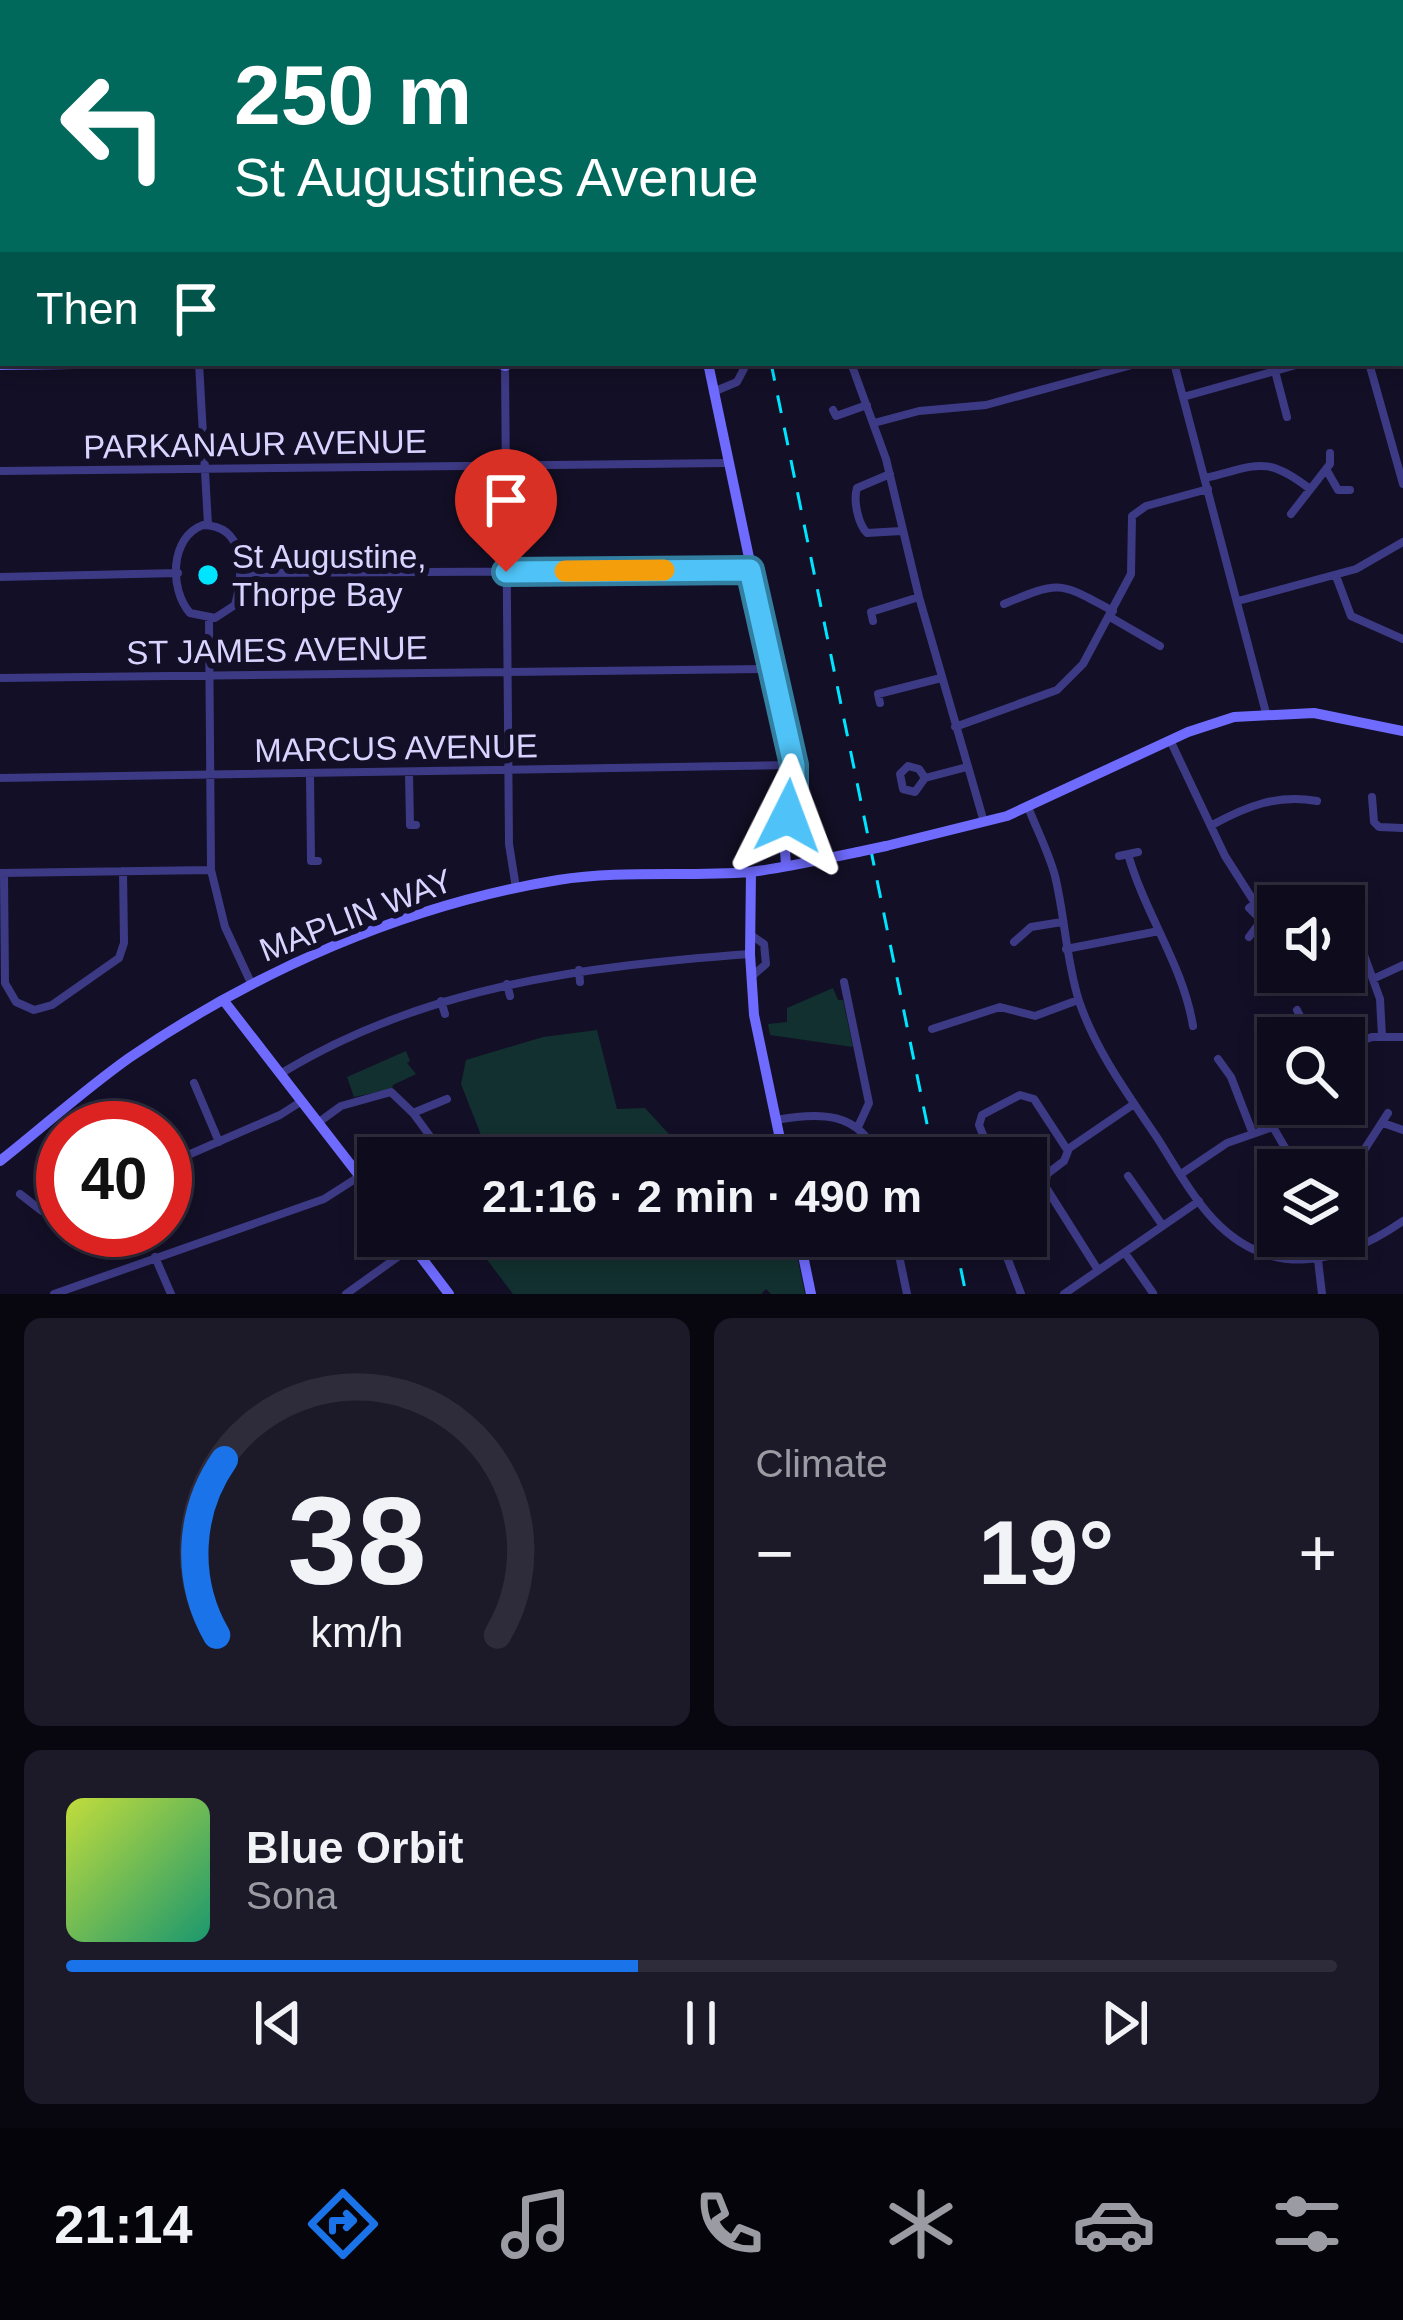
<!DOCTYPE html>
<meta charset="utf-8">
<style>
:root{--surface:#0e0b1c;--page:#1c1929;--text:#f1f3f6;--muted:#9b9ba3;--line:#2e2b3b;--accent:#1a73e8}
body{margin:0;font-family:Helvetica,sans-serif;background:var(--page);color:var(--text);height:100vh;display:flex;flex-direction:column;font-size:45px;white-space:nowrap}
*{box-sizing:border-box;margin:0}
p{font-size:39px;color:var(--muted)}
.icon{flex:none;width:66px;height:66px;fill:none;stroke:currentColor;stroke-width:2;stroke-linecap:round;stroke-linejoin:round}
.map{position:relative;height:1294px;overflow:hidden}
.panel{display:flex;flex-direction:column;gap:24px;padding:24px;background:#08060f;flex:1}
.panel>*{flex:none}
.banner{position:absolute;left:0px;top:0px;width:1404px;height:366px;box-shadow:0 6px 18px #0003,0 0 0 3px var(--line);background:#00695c;color:#fff;overflow:hidden}
.buttons{position:absolute;left:1257px;top:885px;display:grid;gap:24px}
.buttons a{display:grid;place-items:center;width:108px;height:108px;border-radius:0px;background:var(--surface);box-shadow:0 6px 18px #0003,0 0 0 3px var(--line);font-size:60px}
.speed{position:absolute;left:36px;top:1101px;display:flex;gap:24px;font-size:60px;font-weight:700;text-align:center}
.speed>*{display:grid;place-content:center;width:156px;height:156px;border-radius:50%;background:var(--surface);box-shadow:0 6px 18px #0003,0 0 0 3px var(--line);line-height:1}
.speed .limit{border:18px solid #d22;background:#fff;color:#111}
.pin{position:absolute;display:grid;place-items:center;width:102px;height:102px;color:#fff;margin:-123px -51px;border-radius:50% 50% 50% 0;rotate:-45deg;box-shadow:0 0 12px #0007}
.pin .icon{rotate:45deg}
.me{position:absolute;width:132px;margin:-66px;rotate:3deg;stroke-linejoin:round;filter:drop-shadow(0 0 9px #0008)}
.turn{display:flex;align-items:center;gap:42px;height:252px;padding:0 36px;font-size:54px}
.turn .icon{width:156px;height:156px;stroke-width:2.5}
.turn b{display:block;font-size:84px;line-height:102px}
.then{display:flex;align-items:center;height:114px;padding:0 36px;background:#0003;gap:24px;font-size:45px}
.big{font-size:90px;font-weight:600;line-height:1.1}
.panel .card{flex:1;display:flex;flex-direction:column;justify-content:center;gap:18px;min-width:0;padding:0 42px;border-radius:18px;background:var(--page)}
.panel .dial{align-items:center;gap:0}
.dial svg{height:312px;overflow:visible;fill:none;stroke:var(--line);stroke-width:7;stroke-linecap:round;text-anchor:middle}
.dial text{fill:var(--text);stroke:none}
.song{display:flex;align-items:center;gap:36px}
.cover{width:144px;height:144px;border-radius:18px;background:linear-gradient(135deg,hsl(70 70% 55%),hsl(160 70% 35%))}
.played{height:12px;border-radius:6px;background:linear-gradient(90deg,var(--accent) 45%,var(--line) 45%)}
.keys{display:flex;justify-content:space-around;direction:ltr}
.heat{display:flex;justify-content:space-between;align-items:center;font-size:66px;direction:ltr}
.panel .tiles{flex:1;display:grid;gap:24px;grid-template-columns:1fr 1fr}
.card:last-child{grid-column:span 2}
.trip{position:absolute;left:357px;top:1137px;width:690px;height:120px;border-radius:0px;background:var(--surface);box-shadow:0 6px 18px #0003,0 0 0 3px var(--line);font-weight:600;line-height:120px;text-align:center}
.tabs{display:flex;height:192px;justify-content:space-around;align-items:center;background:#06040b;color:var(--muted)}
.tabs .icon{width:84px;height:84px}
.tabs .current{color:var(--accent)}
.tabs b{font-size:54px;color:var(--text)}
.map>svg:first-child{display:block}
.green{fill:#12302f}
.lines{fill:none;stroke-linecap:round;stroke-linejoin:round}
.street{stroke:#3d3a85;stroke-width:8}
.secondary{stroke:#6f6bff;stroke-width:10}
.primary{stroke:#c25bff;stroke-width:12}
.rail{stroke:#00e5ff;stroke-width:3;stroke-dasharray:18 15;stroke-linecap:butt}
.secondary-bridge{stroke:#6f6bff;stroke-width:10}
.route-casing{stroke:#337fa1;stroke-width:30}
.route{stroke:#4fc3f7;stroke-width:21}
.slow{stroke:#f59e0b;stroke-width:21}
.poi-dot{fill:#00e5ff;stroke:#130f26;stroke-width:4.5}
.labels{text-anchor:middle;dominant-baseline:central;stroke-width:12;stroke-linejoin:round;paint-order:stroke}
.street-label{font-size:33px;fill:#d9d4ff;stroke:#130f26}
.poi-label{font-size:33px;fill:#d9d4ff;stroke:#130f26;text-anchor:start}
</style>
<div class="map">
<svg width="1403" height="1294" viewBox="0 0 1403 1294">
<rect width="100%" height="100%" fill="#130f26"/>
<!-- green -->
<path class="green" d="M0,0H439L3,3L0,116Z
M833,988L838,1000H843L853,1047L770,1035L768,1024L787,1022V1008Z
M597,1030L617,1109L645,1108L691,1158H490L461,1084L466,1060L543,1037Z
M406,1051L410,1061L407,1063L416,1074L393,1085L392,1089L354,1097L347,1077Z
M469,1236H793L805,1294H771L766,1289L761,1294H513Z"/>
<g class="lines">
<!-- street -->
<path class="street" d="M772,0L773,3
M976,0L978,3
M1303,0L1305,3
M1357,0L1358,3
M1154,3H1160
M1401,175L1403,179
M1401,188H1403
M0,255H3
M199,363L208,525
M851,363L886,459L919,597L984,822
M1174,363L1266,713
M1369,363L1403,484
M505,366L509,844L516,888
M1275,371L1287,417
M713,392L737,382L747,363
M1183,397L1303,363
M833,410L836,416L867,405
M874,423L919,411L986,405L1139,363
M1326,469L1338,490H1350
M0,471L727,463
M890,474L857,488C853,500 858,524 867,533L901,531
M1205,478C1257,466 1265,454 1310,489
M1291,514L1330,464V453
M203,525C246,526 244,572 235,605L215,618L190,613C169,589 170,537 203,525Z
M240,573L750,570
M1336,576L1351,616L1403,639
M0,577L178,573
M1238,601L1356,569L1403,542
M1004,604C1062,580 1059,582 1113,611
M1110,617L1160,646
M209,618L211,870L225,927L252,985
M873,621L871,612L919,597
M0,678L771,669
M880,703L878,694L941,678
M955,727L1057,690L1083,664L1131,574L1132,516L1146,506L1208,489
M1170,740L1225,856L1255,903L1249,908L1266,925L1271,923
M409,773L410,825H416
M310,774L311,861H318
M0,778L793,765
M925,778L919,769L908,766L900,774L903,789L915,792L925,778L967,767
M794,795L805,807L812,838
M1372,797L1374,822L1379,827L1403,828
M1028,807C1037,830 1049,853 1055,876C1065,917 1066,960 1079,1001C1096,1051 1127,1093 1156,1136C1174,1164 1191,1195 1213,1219C1271,1281 1341,1264 1403,1221
M1212,825C1247,806 1277,794 1317,801
M1128,854C1145,914 1183,965 1193,1026
M1119,856L1138,852
M1,873L211,870
M4,873L5,983L16,1002L34,1010L52,1005L119,958L124,943L123,871
M1355,930L1380,999L1382,1036
M1249,937L1260,922
M1014,942L1031,927L1062,922
M1066,949L1159,931
M579,970L580,982
M751,977L766,964L764,944L751,935
M1373,979L1403,965
M844,982L869,1103L858,1127
M507,984L510,996
M441,1001L445,1014
M1297,1010L1311,1038
M932,1029L1000,1007L1035,1016L1078,1000
M1344,1047L1372,1037H1403
M1218,1059L1231,1077L1253,1134
M280,1074C424,986 585,966 750,954
M194,1083L219,1142
M413,1113L447,1099
M776,1120C819,1112 860,1111 878,1158
M319,1122L341,1106L391,1092L413,1113L446,1158
M1383,1123L1403,1130
M1273,1127L1298,1170
M988,1147L979,1125L982,1115L1020,1095L1034,1099L1068,1151L1064,1161L1047,1174L1045,1186L1098,1270
M1068,1149L1134,1104
M1359,1158L1388,1113
M165,1165L280,1115L302,1101
M1181,1174L1227,1143L1273,1127L1301,1104
M1128,1176L1163,1226
M20,1194L42,1211L63,1207
M895,1236L907,1294
M999,1236L1021,1294
M1125,1253L1153,1293
M155,1257L171,1294
M1318,1260L1322,1294
M54,1294L324,1199L360,1176
M346,1294L413,1246
M1064,1294L1199,1201"/>
<!-- secondary -->
<path class="secondary" d="M613,0L615,3
M689,0L701,3
M446,3L453,0
M640,3L642,0
M794,3L800,0
M826,3L829,0
M0,122H3
M0,145H3
M498,363L505,366L511,363
M708,363L795,776L784,837L786,865
M0,365L151,363
M886,846L1007,816L1188,732L1234,717L1314,713L1403,731
M751,872L750,954L754,1015L784,1158
M224,1001L378,1200
M0,1161C43,1127 84,1090 129,1058C256,971 405,905 558,880C622,870 686,877 750,872C786,868 823,859 858,852
M405,1236L449,1294
M799,1236L811,1294"/>
<!-- primary -->
<path class="primary" d="M1403,0V1"/>
<!-- rail -->
<path class="rail" d="M700,0L701,3
M771,363L934,1158
M954,1236L966,1294"/>
<!-- secondary-bridge -->
<path class="secondary-bridge" d="M858,852L886,846"/>
</g>
<g class="lines">
<!-- route casing -->
<g class="route-casing">
<path id="route" d="M506,572L750,570L794,765V795L788,816"/>
</g>
<!-- route -->
<use href="#route" class="route"/>
<!-- slow -->
<path class="slow" d="M565,571L664,570"/>
</g>
<!-- markers -->
<circle class="poi-dot" cx="208" cy="575" r="12"/>
<g class="labels">
<!-- street labels -->
<g class="street-label">
<text transform="translate(255 444) rotate(-1)">PARKANAUR AVENUE</text>
<text transform="translate(277 650) rotate(-1)">ST JAMES AVENUE</text>
<text transform="translate(396 748) rotate(-1)">MARCUS AVENUE</text>
<text transform="translate(356 915) rotate(-21)">MAPLIN WAY</text>
</g>
<!-- poi labels -->
<g class="poi-label">
<text x="232" y="556">St Augustine,<tspan x="232" dy="38">Thorpe Bay</tspan></text>
</g>
</g>
</svg>
<div class="buttons">
<a><svg class="icon" aria-label="sound" viewBox="0 0 24 24"><path d="M4 9h4l5-4v14l-5-4H4zM17 9q2 3 0 6"/></svg></a>
<a><svg class="icon" aria-label="search" viewBox="0 0 24 24"><circle cx="10" cy="10" r="6"/><path d="M15 15l6 6"/></svg></a>
<a><svg class="icon" aria-label="layers" viewBox="0 0 24 24"><path d="M12 4l9 5-9 5-9-5zM3 14l9 5 9-5"/></svg></a>
</div>
<div class="speed"><div class="limit">40</div></div>
<div class="pin" style="left:506px;top:572px;background:#d93025"><svg class="icon" aria-label="arrive" viewBox="0 0 24 24"><path d="M6 21V4h12l-3 4 3 4H6"/></svg></div>
<svg class="me" style="left:788px;top:816px" viewBox="-20 -20 40 40"><path d="M0-17L14 15 0 8-14 15z" fill="#4fc3f7" stroke="#fff" stroke-width="4"/></svg>
<div class="trip">21:16 · 2 min · 490 m</div>
<div class="banner">
<div class="turn"><svg class="icon" aria-label="left" viewBox="0 0 24 24"><path d="M17 20v-9H6M10 6l-5 5 5 5"/></svg><div><b>250 m</b>St Augustines Avenue</div></div>
<div class="then">Then<svg class="icon" aria-label="arrive" viewBox="0 0 24 24"><path d="M6 21V4h12l-3 4 3 4H6"/></svg></div>
</div>
</div>
<section class="panel">
<div class="tiles">
<div class="card dial"><svg viewBox="0 0 100 80">
<path d="M14 69A42 42 0 1 1 86 69"/>
<path d="M14 69A42 42 0 0 1 16 24" stroke="#1a73e8"/>
<text x="50" y="56" font-size="32" font-weight="700">38</text>
<text x="50" y="72" font-size="11">km/h</text>
</svg></div>
<div class="card"><p>Climate</p>
<div class="heat"><a>−</a><b class="big">19°</b><a>+</a></div>
</div>
<div class="card">
<div class="song"><i class="cover"></i><div><b>Blue Orbit</b><p>Sona</p></div></div>
<div class="played"></div>
<div class="keys"><svg class="icon" aria-label="previous" viewBox="0 0 24 24"><path d="M18 5L8 12l10 7zM5 5v14"/></svg><svg class="icon" aria-label="pause" viewBox="0 0 24 24"><path d="M8 5v14M16 5v14"/></svg><svg class="icon" aria-label="next" viewBox="0 0 24 24"><path d="M6 5l10 7-10 7zM19 5v14"/></svg></div>
</div>
</div>
</section>
<nav class="tabs">
<b>21:14</b>
<svg class="icon current" aria-label="directions" viewBox="0 0 24 24"><path d="M12 3l9 9-9 9-9-9zM9 14v-3h6M13 9l2 2-2 2"/></svg>
<svg class="icon" aria-label="music" viewBox="0 0 24 24"><path d="M9 18V5l10-2v13"/><circle cx="6" cy="18" r="3"/><circle cx="16" cy="16" r="3"/></svg>
<svg class="icon" aria-label="phone" viewBox="0 0 24 24"><path d="M5 4h4l2 5-3 2q2 4 5 5l2-3 5 2v4C11 20 4 13 5 4z"/></svg>
<svg class="icon" aria-label="climate" viewBox="0 0 24 24"><path d="M12 3v18M4 7l16 10M4 17L20 7"/></svg>
<svg class="icon" aria-label="car" viewBox="0 0 24 24"><path d="M5 17H2v-5l4-1 3-4h7l3 4 3 1v5h-3M9 17h6M6 11h13"/><circle cx="7" cy="17" r="2"/><circle cx="17" cy="17" r="2"/></svg>
<svg class="icon" aria-label="filters" viewBox="0 0 24 24"><path d="M4 7h16M4 17h16"/><circle cx="9" cy="7" r="2"/><circle cx="15" cy="17" r="2"/></svg>
</nav>
